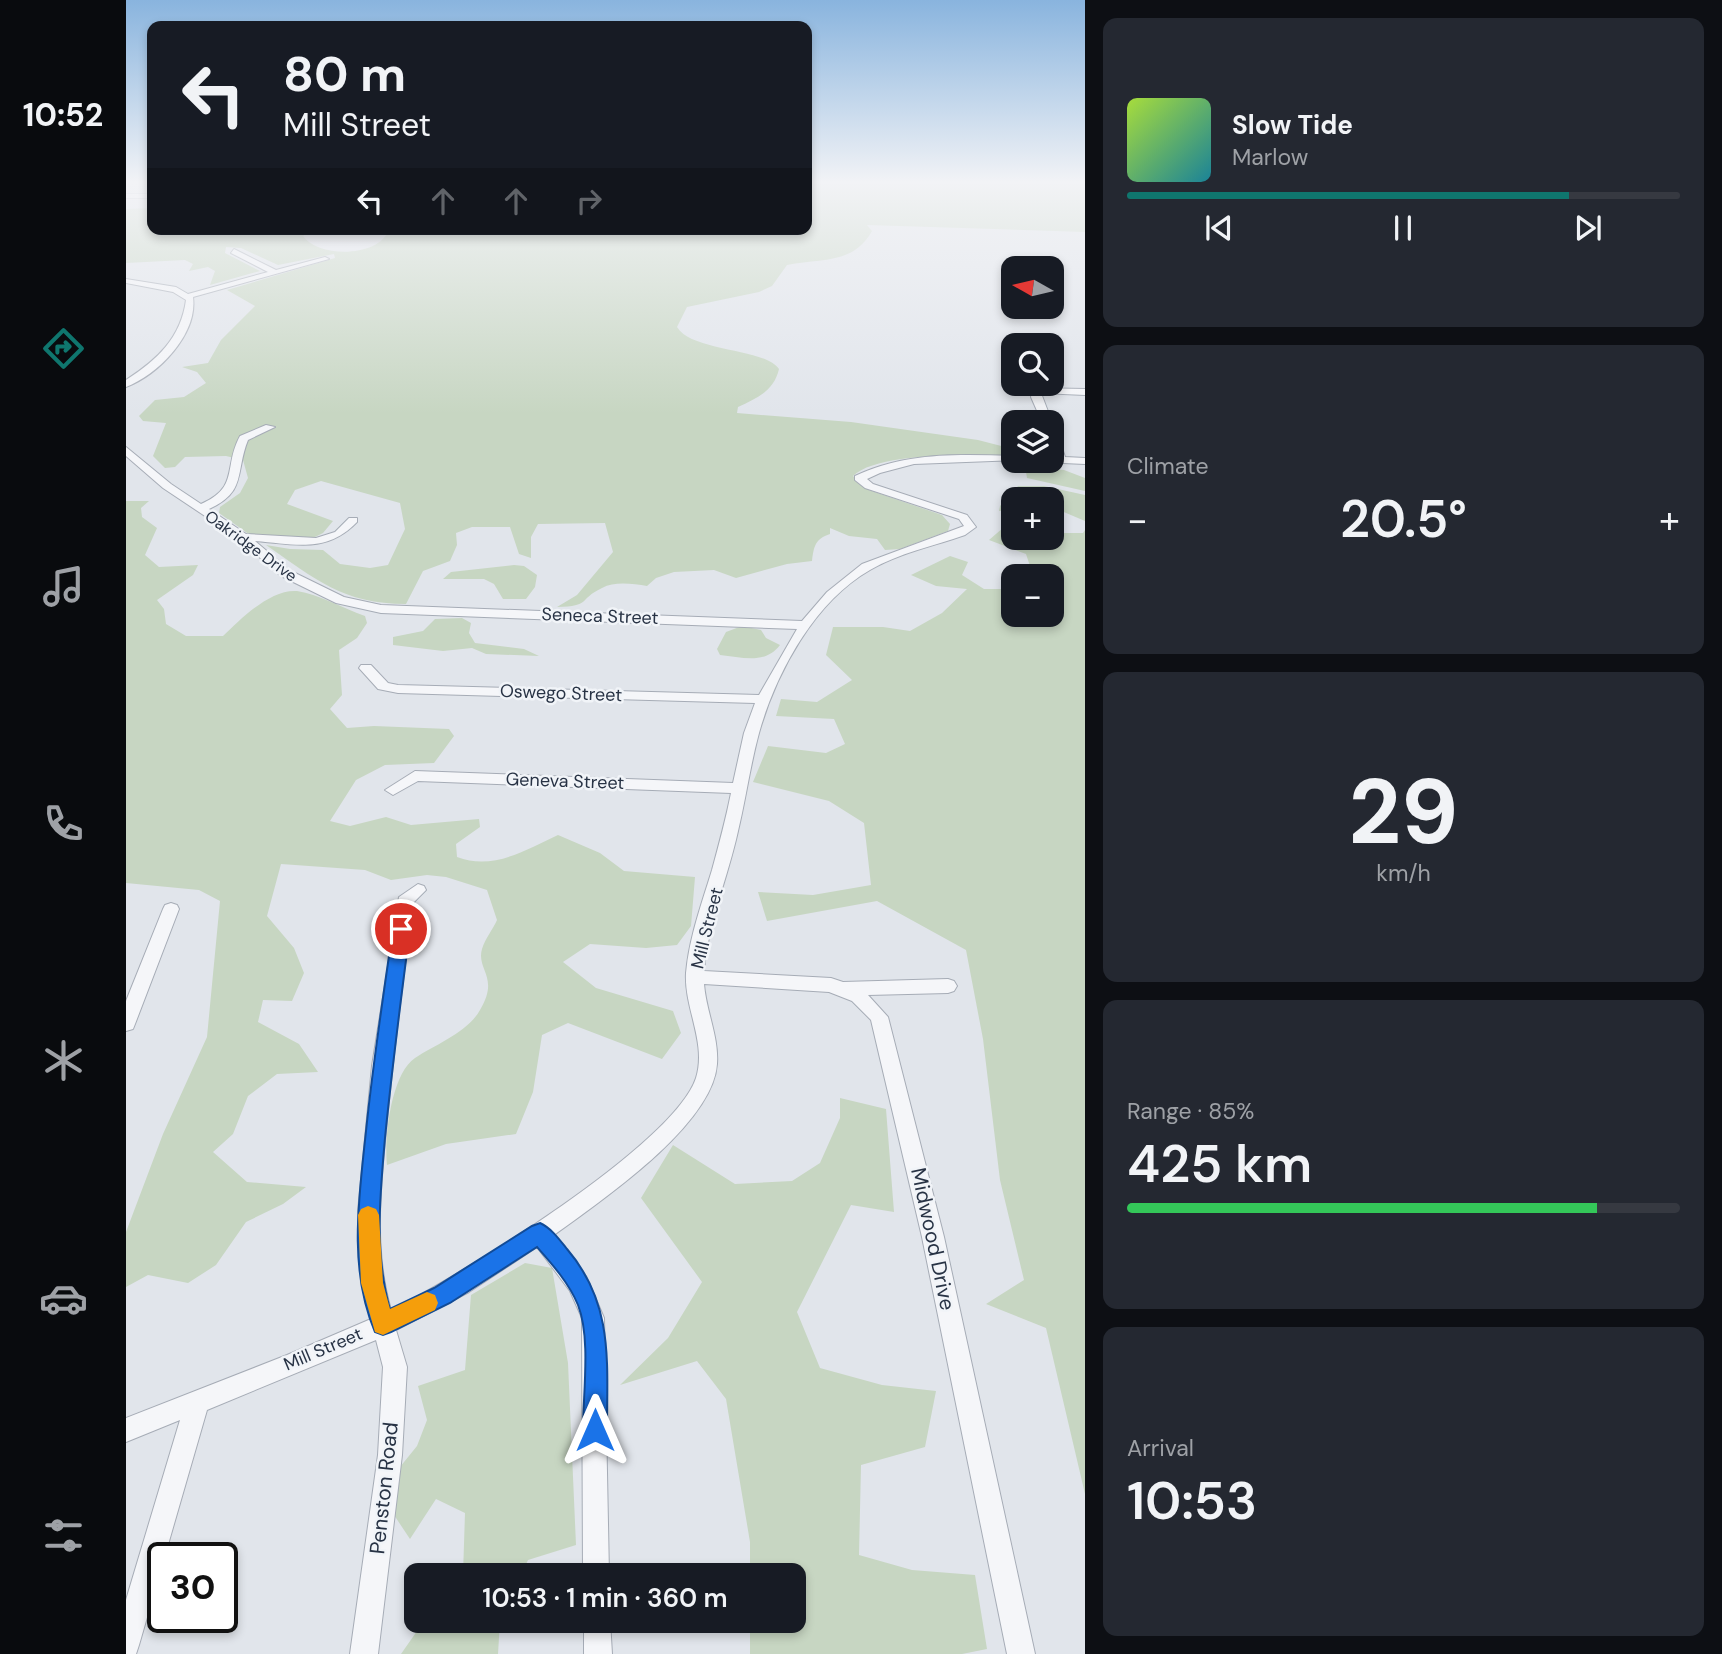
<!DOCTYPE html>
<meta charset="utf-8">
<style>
:root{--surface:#171b24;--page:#242831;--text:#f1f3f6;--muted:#9ea1a6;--line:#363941;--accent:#0f766e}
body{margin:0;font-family:"DM Sans",sans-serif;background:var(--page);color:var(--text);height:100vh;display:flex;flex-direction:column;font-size:26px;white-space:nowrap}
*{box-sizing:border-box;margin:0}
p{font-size:23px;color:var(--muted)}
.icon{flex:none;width:38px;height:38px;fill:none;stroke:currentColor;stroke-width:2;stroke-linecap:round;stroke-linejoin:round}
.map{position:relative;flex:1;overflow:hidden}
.side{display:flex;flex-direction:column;gap:18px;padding:18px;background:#0d0f14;width:637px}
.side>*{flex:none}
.top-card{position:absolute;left:21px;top:21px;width:665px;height:214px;border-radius:14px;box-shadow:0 4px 10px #0003;background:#171b24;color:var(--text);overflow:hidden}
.needle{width:46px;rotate:278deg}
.buttons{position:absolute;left:875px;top:256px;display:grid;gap:14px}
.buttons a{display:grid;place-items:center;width:63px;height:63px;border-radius:14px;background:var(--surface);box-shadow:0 4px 10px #0003;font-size:35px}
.speed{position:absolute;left:21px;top:1542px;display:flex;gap:14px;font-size:35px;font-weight:700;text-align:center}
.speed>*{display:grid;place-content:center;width:91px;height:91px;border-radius:50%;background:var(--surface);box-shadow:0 4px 10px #0003;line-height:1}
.speed .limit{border:4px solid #111;border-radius:10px;background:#fff;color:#111}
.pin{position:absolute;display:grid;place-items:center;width:60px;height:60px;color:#fff;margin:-30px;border:4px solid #fff;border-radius:50%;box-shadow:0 2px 7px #0007}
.me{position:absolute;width:77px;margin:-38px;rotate:0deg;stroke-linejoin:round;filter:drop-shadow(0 0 5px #0008)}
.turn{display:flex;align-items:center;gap:24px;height:147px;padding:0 21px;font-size:32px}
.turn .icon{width:91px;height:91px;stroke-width:2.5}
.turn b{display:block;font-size:49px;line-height:60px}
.lanes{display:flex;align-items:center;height:66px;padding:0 21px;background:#0003;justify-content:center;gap:35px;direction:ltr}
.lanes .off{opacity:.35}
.big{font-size:52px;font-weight:600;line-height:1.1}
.side .card{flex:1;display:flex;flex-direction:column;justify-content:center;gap:10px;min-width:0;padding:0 24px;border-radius:14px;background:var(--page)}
.side .dial{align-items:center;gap:0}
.dial b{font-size:91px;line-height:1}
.song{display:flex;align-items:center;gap:21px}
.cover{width:84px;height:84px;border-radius:10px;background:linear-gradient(135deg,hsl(80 70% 55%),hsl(190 70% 35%))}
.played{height:7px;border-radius:4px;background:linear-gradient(90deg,var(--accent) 80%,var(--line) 80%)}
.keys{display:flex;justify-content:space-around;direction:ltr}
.heat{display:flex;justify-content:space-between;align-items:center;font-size:38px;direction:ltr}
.charge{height:10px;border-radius:5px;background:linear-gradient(90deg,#34c759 85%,var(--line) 0)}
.trip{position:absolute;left:278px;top:1563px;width:402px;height:70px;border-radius:14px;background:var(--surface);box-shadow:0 4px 10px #0003;font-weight:600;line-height:70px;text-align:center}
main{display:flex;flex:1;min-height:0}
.menu{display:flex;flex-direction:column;width:126px;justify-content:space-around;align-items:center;background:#090b0e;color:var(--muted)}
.menu .icon{width:49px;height:49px}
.menu .on{color:var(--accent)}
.menu b{font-size:32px;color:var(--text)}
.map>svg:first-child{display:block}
.green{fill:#c7d6c2}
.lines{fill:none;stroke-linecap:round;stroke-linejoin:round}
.minor-casing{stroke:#a6acb6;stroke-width:2}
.minor{fill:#f5f6f9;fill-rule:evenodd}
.route{fill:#1a73e8;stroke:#114b97;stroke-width:2}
.slow{fill:#f59e0b}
.labels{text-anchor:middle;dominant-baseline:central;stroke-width:5;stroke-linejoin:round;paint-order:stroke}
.far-street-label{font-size:16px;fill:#283345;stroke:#f1f4f8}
.street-label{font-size:18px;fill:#283345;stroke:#f1f4f8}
.near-street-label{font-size:21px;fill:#283345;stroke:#f1f4f8}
</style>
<main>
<nav class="menu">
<b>10:52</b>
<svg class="icon on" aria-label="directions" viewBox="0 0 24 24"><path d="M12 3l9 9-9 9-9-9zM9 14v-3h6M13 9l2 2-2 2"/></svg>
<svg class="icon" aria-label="music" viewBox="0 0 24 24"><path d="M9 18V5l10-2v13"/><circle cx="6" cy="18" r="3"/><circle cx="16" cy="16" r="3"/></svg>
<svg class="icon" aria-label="phone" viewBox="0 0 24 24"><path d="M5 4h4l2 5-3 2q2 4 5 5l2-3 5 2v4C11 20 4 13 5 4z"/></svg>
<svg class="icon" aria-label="climate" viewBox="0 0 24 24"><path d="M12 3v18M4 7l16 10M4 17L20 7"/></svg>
<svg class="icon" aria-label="car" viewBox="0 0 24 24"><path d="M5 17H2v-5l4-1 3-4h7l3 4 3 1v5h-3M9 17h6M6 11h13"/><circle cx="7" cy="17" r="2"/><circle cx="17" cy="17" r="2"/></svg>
<svg class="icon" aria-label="filters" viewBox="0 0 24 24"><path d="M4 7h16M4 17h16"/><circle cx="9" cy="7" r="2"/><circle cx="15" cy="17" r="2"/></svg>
</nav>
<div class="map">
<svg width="959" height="1654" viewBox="0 0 959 1654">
<rect width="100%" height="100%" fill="#e1e5eb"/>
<!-- green -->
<path class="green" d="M681,182H959V232L741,225L746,231C727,265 695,258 661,265L646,286L633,292L561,307L551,327C566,352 639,348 653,369C648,391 631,398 612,407L611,413L725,422L852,440L887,449V456C852,455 752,451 727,476L743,490L816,515L824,524L822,531L774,549L759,550L751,539L723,536L704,528V534C689,539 688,546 686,561L661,564L610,578L588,570L548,572L530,578L521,586C507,584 489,581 476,588C451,600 466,606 431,607L451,595L487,552L479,523L412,524L405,537V558L393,554L384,527H346L330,533L331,545L324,561L297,571L280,604C217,604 189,579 140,545L164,549L197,550L214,564L244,568L262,565L279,529L274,503L195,481L169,490L161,504L207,521L197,533L185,539L124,535L93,513L94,507L114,493L122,478L117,460L100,456L59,457L49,467L39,468L27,456L40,423L17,421L13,416L29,400L58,397L80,383L71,372L56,367L82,363L95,340L129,306L101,290L209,258L208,254L152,265L115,248L100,247L99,253L134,271L84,285L89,271L82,267L63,271L67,264L59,260L0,263V209L26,208V229H186L177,236C192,258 254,258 263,229H681Z
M899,466L938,470L959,478V491L901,478Z
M892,486H918L959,495V521L926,507V499H887V510L873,511L874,506Z
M0,501H23L15,508L16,517L31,528L19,555L33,567L72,565L67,575L31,600L38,609L40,624L60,636H97C115,619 144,589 171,591C193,594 218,609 239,616L241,623L231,638L213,650L216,695L204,709L221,728L248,726L323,729L328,736L308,763L259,765L230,780L204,821L224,826L260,817L285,825L353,819L354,827L330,844L331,857C367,871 399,850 432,835L474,853L498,871L569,877L565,926L551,945L520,948L464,944L437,962L470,988L547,1011L555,1033L536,1059L442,1023L416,1035L407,1092L390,1134L320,1144L261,1165C258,1138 265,1074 289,1058C310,1044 341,1033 354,1010C374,977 350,970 356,949C359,939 367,929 371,920L361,890L320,877L301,875L265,880L239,870L155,864L141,916L168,948L178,973L166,1001L137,1000L132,1022L173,1044L192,1072L151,1074L122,1096L107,1134L87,1152L121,1182L180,1187L157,1204L120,1222L90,1265L62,1283L22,1275L0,1287V1232L37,1134L81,1037L94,901L73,890L0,883Z
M885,521L887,537H926V533H957L959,530V1494L920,1328L860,1304L898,1280L874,1180L857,1039L840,950L751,901L641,921L632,892L687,895L745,885L738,823L703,801L627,782L642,746L700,753L719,744L708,719L650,716L655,699L691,702L726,680L700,655L707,627H757L784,631L816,613L841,589L810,586L785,575L824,556L842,562L836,575L858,589H884L887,586V614H926V576H898L905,569L900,554L863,540Z
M388,565L398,566L411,575L409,587L400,599H377L368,584L358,579H317L325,572Z
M336,618L345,623L343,633L349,643L398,649L413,656L360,654L346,648L317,651L267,645V637L297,631L309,619Z
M616,626L635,630L640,638L654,645C639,665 616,657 594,655L591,649L600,632Z
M714,1098L760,1109L768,1212L725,1205L671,1312L694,1368L756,1385L810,1391L799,1447L735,1465L733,1555L786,1570L849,1575L861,1649L836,1654H624V1621L668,1620V1575H624V1542L600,1399L571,1361L494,1385L542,1338L576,1282L515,1198L547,1145L609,1184L666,1181L694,1163L714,1118Z
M399,1263L426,1268L442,1363L450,1545L402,1560L395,1575H337L339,1513L310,1499L284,1539L268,1515L274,1467L291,1446L301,1420L292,1386L339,1370L345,1295Z
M298,1621H374L372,1654H275Z"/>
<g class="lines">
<!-- minor casing -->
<g class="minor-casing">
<path id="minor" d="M0,194H26V198H0Z
M77,229H105L101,231Z
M108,249L150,270L199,257L203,259L67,297C72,334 33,374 0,387V380C31,360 55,338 60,300L47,292L0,283V279L50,287L62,294L142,272L105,253Z
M907,388L959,389V395L915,393L926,422H916L905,397Z
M140,425L149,427L122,440C109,472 121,492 83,509L120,534L190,538L209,532L223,518H231V522C200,554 169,544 129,541L163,570L218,597L255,605L676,621L701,592L736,564L838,526L833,519L739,488L729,480V476C779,452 833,454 887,456V460H892L788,464L754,473L741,479L747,484L841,515L850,527L839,535C808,546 773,553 744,570C688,602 650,673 633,733C624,766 620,798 612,831C602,877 582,923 578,971L705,978L717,982L822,979L828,981L831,986L828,991L822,993L742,995L762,1017L818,1237L909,1654H881L796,1237L745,1020L726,1001L703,992L578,984C580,1011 593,1037 591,1064C587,1125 475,1201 428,1235L460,1276L478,1318L483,1575H457L456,1318L444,1291L411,1247L343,1292L270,1330L281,1367L276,1455L252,1654H224L252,1455L257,1367L250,1340L81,1410L13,1645L10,1654H0V1600L54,1420L0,1442V1418L161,1355L245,1319L235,1283L232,1211L246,1066L273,897L292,884L298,886L300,890L287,903C277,979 267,1055 260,1131C254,1191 248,1251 265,1310C331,1278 548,1145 570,1078C581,1043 558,1008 560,973C563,938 576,903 586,870C593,844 600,819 605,793L292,781L267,795L259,790L289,771L607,783L618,733L629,703L272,693L252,689L233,668L235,665H245L262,683L272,685L633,695L671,629L255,613L210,603L155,576L109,536L37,488L0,456V447L45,484L75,504C114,487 97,467 114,436Z
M926,430L931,433L939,457L959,458V464L915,462L914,460H926V457H928Z
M45,903L51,905L53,909L9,1024L7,1029L0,1031V1001L37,909L39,905Z
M458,1620H484L486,1654H458Z"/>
</g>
<!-- minor -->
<use href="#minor" class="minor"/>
</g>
<!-- sky -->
<linearGradient id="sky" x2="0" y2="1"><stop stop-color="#89b4de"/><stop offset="0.44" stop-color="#f2f3f6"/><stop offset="1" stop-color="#f2f3f6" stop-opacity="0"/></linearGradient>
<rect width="959" height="414" fill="url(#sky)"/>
<!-- route -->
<path class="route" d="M275,922L284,929C275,998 266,1068 259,1138C254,1195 248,1253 264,1309L308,1288L406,1226L414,1223C425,1228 433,1239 441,1249C488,1304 481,1362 481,1430L478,1438L469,1442L460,1438L457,1430C457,1394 465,1338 452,1305C443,1283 426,1264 411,1247L324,1303L265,1332L257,1335L249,1332C222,1269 233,1197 240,1131C247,1063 257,996 267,929Z"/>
<!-- slow -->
<path class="slow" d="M242,1206L250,1209L253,1215L257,1283L264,1309L301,1292L309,1295L312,1303L309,1310L257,1335L249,1332L235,1283L232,1215L235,1209Z"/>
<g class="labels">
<!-- far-street labels -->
<g class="far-street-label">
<text transform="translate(125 546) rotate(36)">Oakridge Drive</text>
</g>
<!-- street labels -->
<g class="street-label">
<text transform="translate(474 616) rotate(2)">Seneca Street</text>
<text transform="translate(435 693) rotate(2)">Oswego Street</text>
<text transform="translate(439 781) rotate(2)">Geneva Street</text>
<text transform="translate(581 928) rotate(-76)">Mill Street</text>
<text transform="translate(197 1349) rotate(-23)">Mill Street</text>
</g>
<!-- near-street labels -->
<g class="near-street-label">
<text transform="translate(807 1239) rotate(78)">Midwood Drive</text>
<text transform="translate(258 1488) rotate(-84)">Penston Road</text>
</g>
</g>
</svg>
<div class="buttons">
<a><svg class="needle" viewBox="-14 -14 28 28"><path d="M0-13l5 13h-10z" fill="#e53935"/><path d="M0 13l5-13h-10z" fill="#9ea1a6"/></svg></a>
<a><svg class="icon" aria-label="search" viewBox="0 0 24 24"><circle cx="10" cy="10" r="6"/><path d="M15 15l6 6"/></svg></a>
<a><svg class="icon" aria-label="layers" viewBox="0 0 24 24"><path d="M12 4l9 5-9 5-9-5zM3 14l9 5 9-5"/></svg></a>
<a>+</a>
<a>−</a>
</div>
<div class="speed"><div class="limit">30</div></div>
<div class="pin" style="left:275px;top:929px;background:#d93025"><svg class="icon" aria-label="arrive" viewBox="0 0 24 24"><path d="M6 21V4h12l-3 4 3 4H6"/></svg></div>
<svg class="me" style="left:469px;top:1430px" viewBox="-20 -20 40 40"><path d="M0-17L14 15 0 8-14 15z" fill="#1a73e8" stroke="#fff" stroke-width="4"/></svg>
<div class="trip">10:53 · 1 min · 360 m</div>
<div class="top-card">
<div class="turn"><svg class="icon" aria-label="left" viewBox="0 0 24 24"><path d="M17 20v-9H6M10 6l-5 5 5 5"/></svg><div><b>80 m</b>Mill Street</div></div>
<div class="lanes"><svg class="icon" aria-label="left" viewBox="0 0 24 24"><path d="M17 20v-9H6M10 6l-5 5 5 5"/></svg><svg class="icon off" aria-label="ahead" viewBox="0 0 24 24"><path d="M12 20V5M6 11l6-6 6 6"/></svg><svg class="icon off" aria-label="ahead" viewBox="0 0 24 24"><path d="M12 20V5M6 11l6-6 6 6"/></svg><svg class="icon off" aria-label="right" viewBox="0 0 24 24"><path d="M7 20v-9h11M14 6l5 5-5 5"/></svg></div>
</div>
</div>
<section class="side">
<div class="card">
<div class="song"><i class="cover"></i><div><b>Slow Tide</b><p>Marlow</p></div></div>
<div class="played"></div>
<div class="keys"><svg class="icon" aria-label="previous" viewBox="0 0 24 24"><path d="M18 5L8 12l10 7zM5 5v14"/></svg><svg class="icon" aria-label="pause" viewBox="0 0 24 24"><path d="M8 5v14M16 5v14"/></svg><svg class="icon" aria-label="next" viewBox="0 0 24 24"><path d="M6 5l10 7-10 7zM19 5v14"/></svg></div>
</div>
<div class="card"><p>Climate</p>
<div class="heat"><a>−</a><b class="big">20.5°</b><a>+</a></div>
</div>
<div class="card dial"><b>29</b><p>km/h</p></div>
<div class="card"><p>Range · 85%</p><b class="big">425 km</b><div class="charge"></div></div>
<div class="card"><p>Arrival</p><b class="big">10:53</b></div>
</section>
</main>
